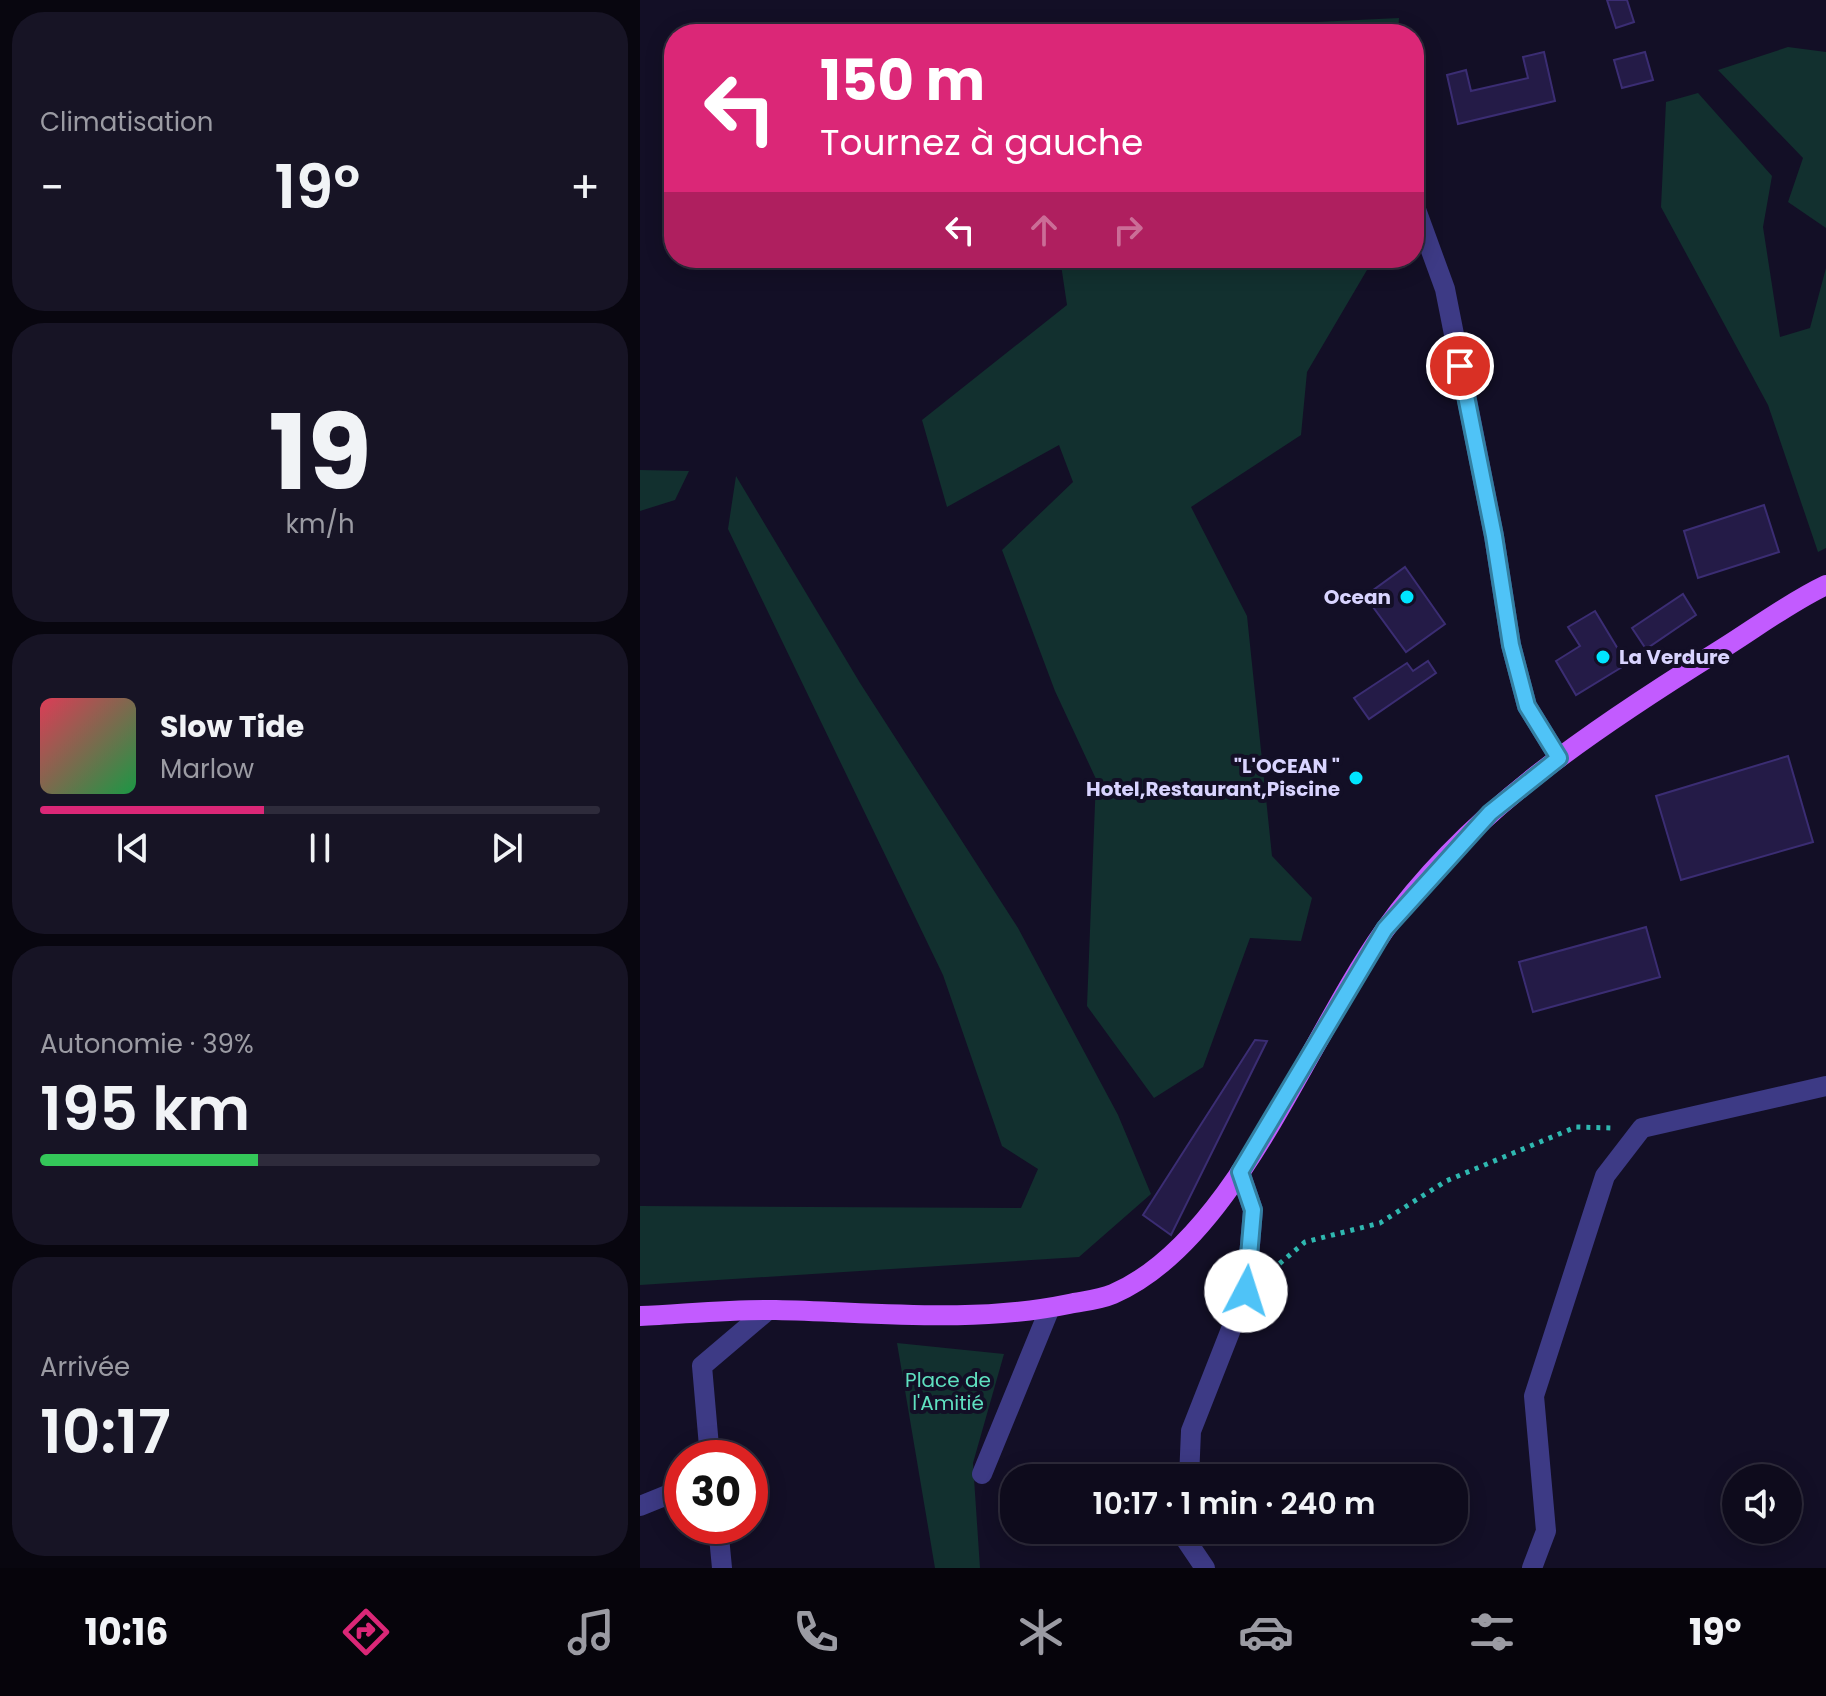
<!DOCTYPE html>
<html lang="fr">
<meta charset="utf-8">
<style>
:root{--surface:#0e0b1c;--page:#171425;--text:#f1f3f6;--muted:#9b9ba3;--line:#2e2b3b;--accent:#db2777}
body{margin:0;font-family:Poppins,sans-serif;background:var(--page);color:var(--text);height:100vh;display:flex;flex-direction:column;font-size:30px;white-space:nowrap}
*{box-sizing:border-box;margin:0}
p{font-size:26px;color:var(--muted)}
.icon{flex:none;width:44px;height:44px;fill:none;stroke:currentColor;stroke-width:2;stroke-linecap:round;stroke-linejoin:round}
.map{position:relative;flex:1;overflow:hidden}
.sheet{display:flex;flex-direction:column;gap:12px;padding:12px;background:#08060f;width:640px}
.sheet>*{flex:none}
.banner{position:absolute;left:24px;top:24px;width:760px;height:244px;border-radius:32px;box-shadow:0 4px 20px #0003,0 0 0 2px var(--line);background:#db2777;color:#fff;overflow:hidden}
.buttons{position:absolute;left:1082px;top:1464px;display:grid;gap:16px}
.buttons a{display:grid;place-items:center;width:80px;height:80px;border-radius:50%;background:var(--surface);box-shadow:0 4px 20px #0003,0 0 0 2px var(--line);font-size:40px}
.speed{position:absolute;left:24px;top:1440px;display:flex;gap:16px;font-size:40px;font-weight:700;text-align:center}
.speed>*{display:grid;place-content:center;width:104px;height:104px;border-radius:50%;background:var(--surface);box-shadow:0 4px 20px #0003,0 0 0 2px var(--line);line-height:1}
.speed .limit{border:12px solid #d22;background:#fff;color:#111}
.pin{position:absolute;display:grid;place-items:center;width:68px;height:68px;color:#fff;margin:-34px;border:4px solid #fff;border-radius:50%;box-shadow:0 2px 8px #0007}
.me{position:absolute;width:88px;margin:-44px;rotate:5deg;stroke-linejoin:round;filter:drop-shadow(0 0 6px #0008)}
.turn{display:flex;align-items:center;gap:28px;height:168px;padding:0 24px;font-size:36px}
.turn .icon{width:104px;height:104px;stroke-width:2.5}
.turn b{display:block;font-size:56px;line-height:68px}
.lanes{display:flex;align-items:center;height:76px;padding:0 24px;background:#0003;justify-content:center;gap:40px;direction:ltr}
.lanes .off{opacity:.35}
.big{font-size:60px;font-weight:600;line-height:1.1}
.sheet .tile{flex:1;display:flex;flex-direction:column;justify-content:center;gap:12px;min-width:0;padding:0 28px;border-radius:32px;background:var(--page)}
.sheet .dial{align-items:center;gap:0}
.dial b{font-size:104px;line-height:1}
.song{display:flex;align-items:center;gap:24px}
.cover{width:96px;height:96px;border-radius:12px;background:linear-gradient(135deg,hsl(350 70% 55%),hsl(140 70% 35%))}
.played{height:8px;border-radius:4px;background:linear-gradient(90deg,var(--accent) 40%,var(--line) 40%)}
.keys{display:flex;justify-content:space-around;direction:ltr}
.heat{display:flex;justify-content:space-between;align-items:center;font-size:44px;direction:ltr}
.charge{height:12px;border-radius:6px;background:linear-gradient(90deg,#34c759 39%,var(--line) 0)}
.trip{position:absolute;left:360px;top:1464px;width:468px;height:80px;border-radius:32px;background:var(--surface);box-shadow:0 4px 20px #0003,0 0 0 2px var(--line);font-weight:600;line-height:80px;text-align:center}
.dock{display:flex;height:128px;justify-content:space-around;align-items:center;background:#06040b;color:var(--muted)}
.dock .icon{width:56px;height:56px}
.dock .selected{color:var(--accent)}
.dock b{font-size:36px;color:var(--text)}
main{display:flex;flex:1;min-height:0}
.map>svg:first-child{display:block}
.green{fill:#12302f}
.building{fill:#241b47;stroke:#3b2d73;stroke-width:2}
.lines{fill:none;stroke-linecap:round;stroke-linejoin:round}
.path{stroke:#2fb8b0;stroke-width:5;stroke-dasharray:4 6;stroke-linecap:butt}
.street{stroke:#3d3a85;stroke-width:20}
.primary{stroke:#c25bff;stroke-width:20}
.route-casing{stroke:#337fa1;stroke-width:20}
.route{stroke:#4fc3f7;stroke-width:14}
.poi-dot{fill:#00e5ff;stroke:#130f26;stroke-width:3}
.labels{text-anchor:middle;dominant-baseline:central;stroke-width:8;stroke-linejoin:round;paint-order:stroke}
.poi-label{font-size:20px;font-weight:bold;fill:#d9d4ff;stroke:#130f26;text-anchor:end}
.park-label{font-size:20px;fill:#5fe0c0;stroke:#130f26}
</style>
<main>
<section class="sheet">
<div class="tile"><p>Climatisation</p>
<div class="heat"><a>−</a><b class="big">19°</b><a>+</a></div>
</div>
<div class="tile dial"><b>19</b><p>km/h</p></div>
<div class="tile">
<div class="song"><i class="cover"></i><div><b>Slow Tide</b><p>Marlow</p></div></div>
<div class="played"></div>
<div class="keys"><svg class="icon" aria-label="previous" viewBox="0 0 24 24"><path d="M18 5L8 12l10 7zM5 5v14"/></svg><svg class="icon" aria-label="pause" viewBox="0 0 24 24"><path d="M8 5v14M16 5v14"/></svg><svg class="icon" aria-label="next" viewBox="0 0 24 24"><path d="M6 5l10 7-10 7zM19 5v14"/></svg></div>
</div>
<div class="tile"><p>Autonomie · 39%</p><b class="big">195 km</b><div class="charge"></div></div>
<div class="tile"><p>Arrivée</p><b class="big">10:17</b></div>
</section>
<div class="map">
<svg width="1186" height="1568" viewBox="0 0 1186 1568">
<rect width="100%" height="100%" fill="#130f26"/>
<!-- green -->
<path class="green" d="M759,18L758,34H565L571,27Z
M1148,47L1186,52V228L1148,202L1163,158L1078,70Z
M1058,93L1132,176L1123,227L1140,337L1170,328L1186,268V548L1178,552L1128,405L1021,207L1026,102Z
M420,258H734L667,372L661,435L551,507L607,616L632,856L672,898L661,941L610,938L563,1067L514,1098L447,1006L456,779L415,691L362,550L433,482L419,445L307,507L282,420L427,305Z
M0,470L49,471L35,500L0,511Z
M96,476L220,683L378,928L478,1115L511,1194L439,1257L0,1285V1206L381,1208L398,1169L362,1146L303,975L88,529Z
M257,1343L364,1354L333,1463L340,1568H295Z"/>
<!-- building -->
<path class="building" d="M967,0H987L994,22L976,28Z
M904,52L915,101L818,124L807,75L826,70L831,91L888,78L883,57Z
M1005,52L1013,80L982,88L974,60Z
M1124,505L1139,552L1058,578L1044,531Z
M765,567L805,624L766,652L725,596Z
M1043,594L1056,615L1006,649L992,628Z
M955,611L987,664L936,695L916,661L940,646L928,627Z
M788,661L796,673L729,719L714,698L767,663L773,671Z
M1148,756L1173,842L1041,880L1016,796Z
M1006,927L1020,977L893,1012L879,962Z
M615,1040L627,1041L531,1235L503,1215Z"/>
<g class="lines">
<!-- path -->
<path class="path" d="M632,1270L665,1242L740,1223L806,1181L936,1127L974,1128"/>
<!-- street -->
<path class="street" d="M774,204L805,289L854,536L871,645L887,706L919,758
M70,1458L62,1366L128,1310
M342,1474L410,1308
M549,1478L551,1431L606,1291L613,1210L600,1172
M0,1506L42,1489
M78,1526L82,1568
M546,1530V1540L565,1568
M892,1568L906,1531L894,1396L965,1176L1002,1128L1186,1086"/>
<!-- primary -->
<path class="primary" d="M0,1316C45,1314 91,1309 136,1310C232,1312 333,1324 429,1304C443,1301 459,1300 473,1294C594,1242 668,1038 744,931C828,812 955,728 1077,652C1113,630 1148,603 1186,585"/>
</g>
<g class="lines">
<!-- route casing -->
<g class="route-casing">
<path id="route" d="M606,1291L613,1210L600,1172L745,929L850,813L919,758L887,706L871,645L854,536L820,366"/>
</g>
<!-- route -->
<use href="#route" class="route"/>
</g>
<!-- markers -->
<g class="poi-dot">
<circle cx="767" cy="597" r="8"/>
<circle cx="963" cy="657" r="8"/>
<circle cx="716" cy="778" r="8"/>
</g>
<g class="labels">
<!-- poi labels -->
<g class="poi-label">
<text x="751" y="597">Ocean</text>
<text x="979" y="657" text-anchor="start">La Verdure</text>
<text x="700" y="766">"L'OCEAN "<tspan x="700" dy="23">Hotel,Restaurant,Piscine</tspan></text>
</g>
<!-- park labels -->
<g class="park-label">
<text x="308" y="1380">Place de<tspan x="308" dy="23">l'Amitié</tspan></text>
</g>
</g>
</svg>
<div class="buttons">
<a><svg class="icon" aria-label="sound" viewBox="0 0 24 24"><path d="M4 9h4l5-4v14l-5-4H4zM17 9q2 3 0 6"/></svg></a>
</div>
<div class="speed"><div class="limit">30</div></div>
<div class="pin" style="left:820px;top:366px;background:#d93025"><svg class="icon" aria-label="arrive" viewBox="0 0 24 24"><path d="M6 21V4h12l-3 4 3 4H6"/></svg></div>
<svg class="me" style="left:606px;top:1291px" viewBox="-20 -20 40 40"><circle r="19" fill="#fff"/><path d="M0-13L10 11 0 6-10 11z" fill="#4fc3f7"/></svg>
<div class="trip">10:17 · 1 min · 240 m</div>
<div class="banner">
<div class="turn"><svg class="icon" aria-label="left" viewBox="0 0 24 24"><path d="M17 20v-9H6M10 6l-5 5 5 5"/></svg><div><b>150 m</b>Tournez à gauche</div></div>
<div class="lanes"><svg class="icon" aria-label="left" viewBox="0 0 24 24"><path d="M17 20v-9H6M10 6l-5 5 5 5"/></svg><svg class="icon off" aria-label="ahead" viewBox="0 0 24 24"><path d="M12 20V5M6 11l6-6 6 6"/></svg><svg class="icon off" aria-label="right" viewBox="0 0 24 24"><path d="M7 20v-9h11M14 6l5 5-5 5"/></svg></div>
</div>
</div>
</main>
<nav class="dock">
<b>10:16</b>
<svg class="icon selected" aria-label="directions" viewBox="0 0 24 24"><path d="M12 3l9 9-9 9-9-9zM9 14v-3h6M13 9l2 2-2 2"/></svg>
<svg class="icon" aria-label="music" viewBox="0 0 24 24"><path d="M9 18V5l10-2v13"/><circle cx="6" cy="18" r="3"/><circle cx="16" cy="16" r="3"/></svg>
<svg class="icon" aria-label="phone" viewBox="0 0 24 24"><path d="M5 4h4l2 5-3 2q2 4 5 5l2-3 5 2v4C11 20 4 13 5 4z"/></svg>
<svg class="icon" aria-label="climate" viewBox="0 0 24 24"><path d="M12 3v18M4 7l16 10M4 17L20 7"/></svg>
<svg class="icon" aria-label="car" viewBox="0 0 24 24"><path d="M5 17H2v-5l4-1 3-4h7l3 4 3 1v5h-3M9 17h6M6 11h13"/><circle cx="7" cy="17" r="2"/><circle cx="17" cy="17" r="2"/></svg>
<svg class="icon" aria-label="filters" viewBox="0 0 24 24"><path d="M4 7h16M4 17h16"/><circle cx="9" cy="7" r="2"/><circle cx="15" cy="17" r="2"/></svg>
<b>19°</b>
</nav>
